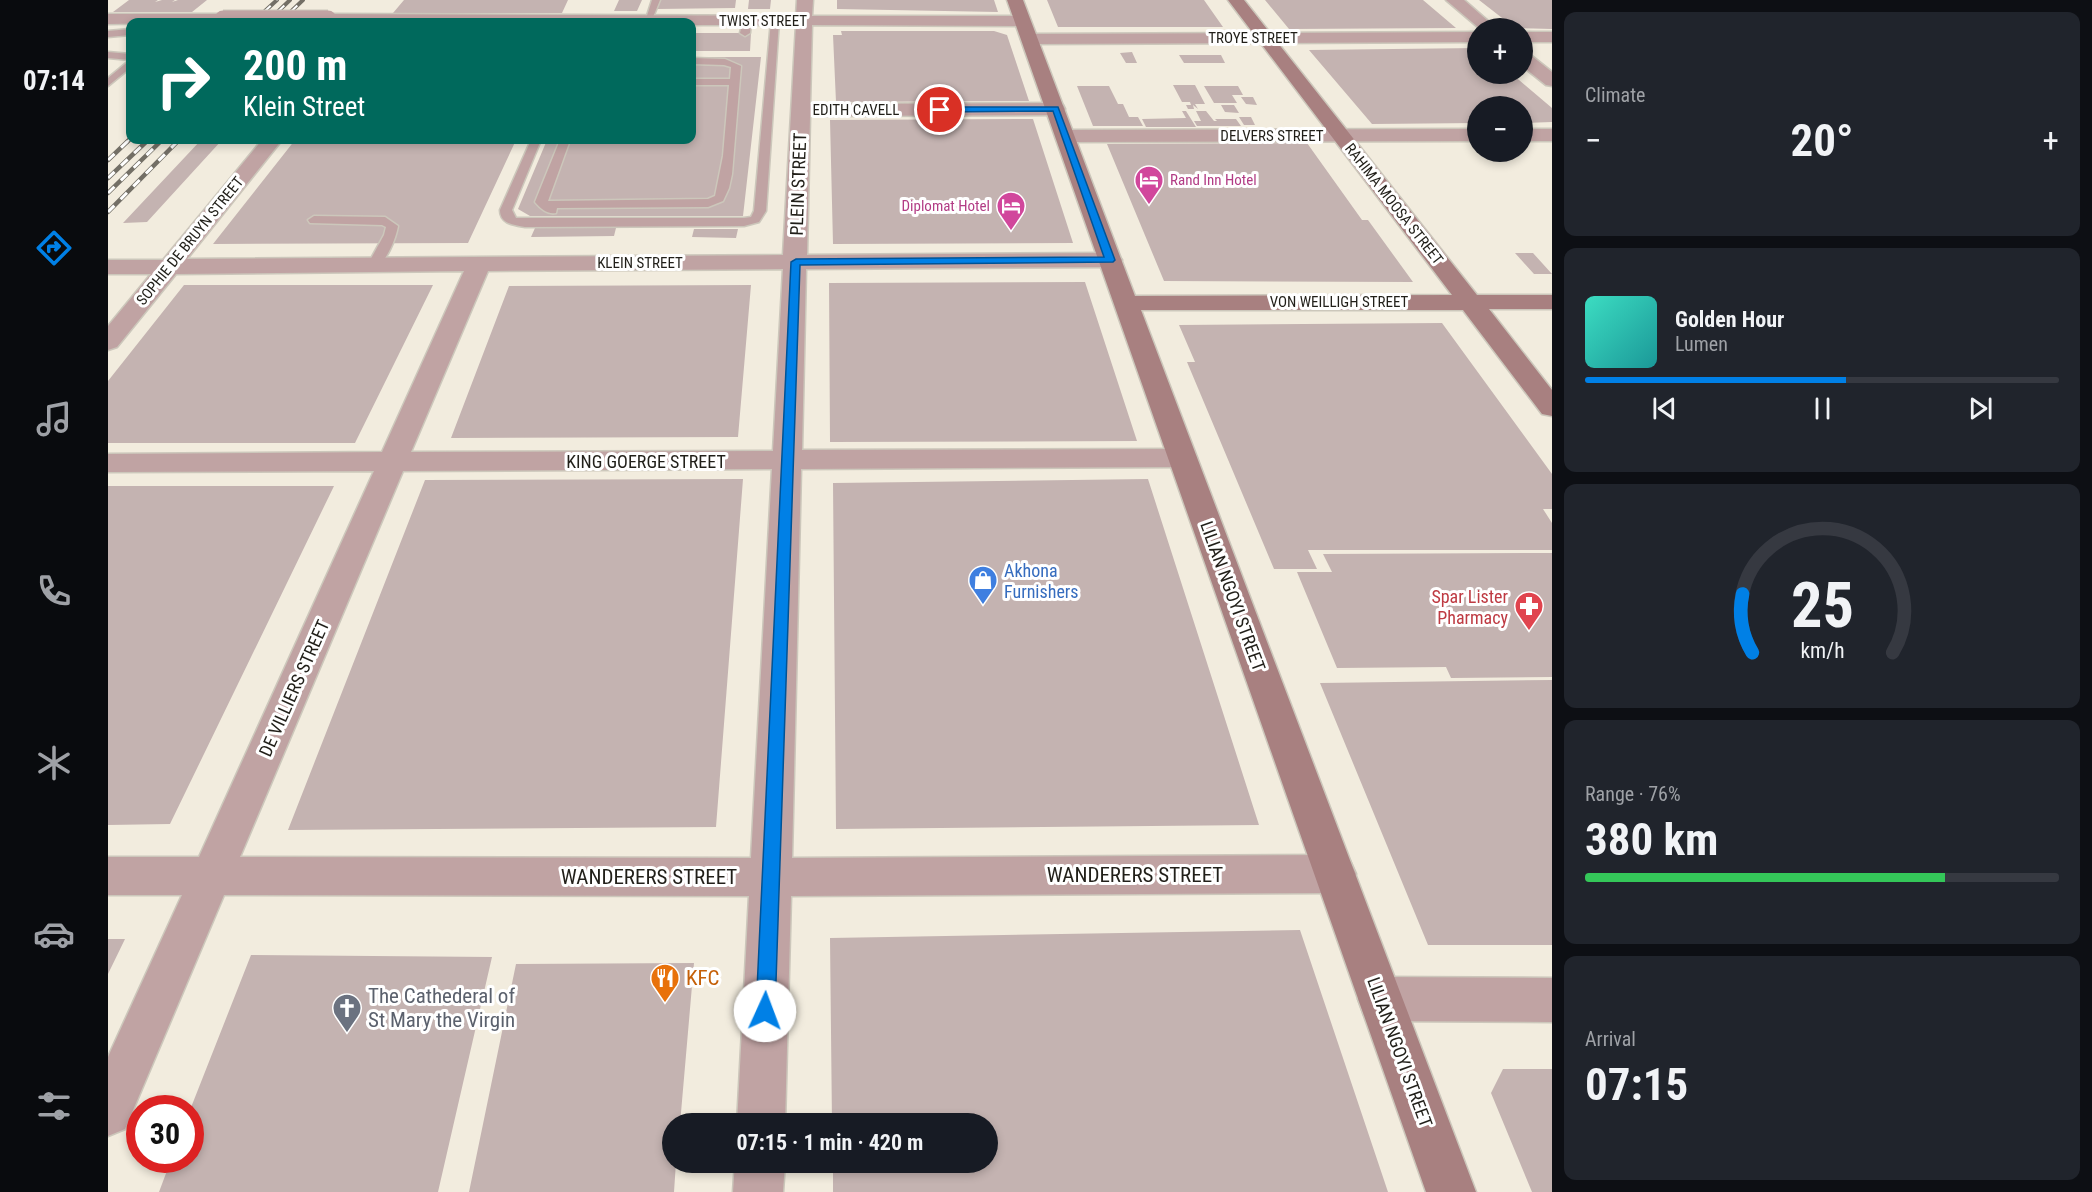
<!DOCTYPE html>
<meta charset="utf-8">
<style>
:root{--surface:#171b24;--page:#20242c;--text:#f1f3f6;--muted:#9ea1a6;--line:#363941;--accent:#0080e6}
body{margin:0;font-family:"Roboto Condensed",sans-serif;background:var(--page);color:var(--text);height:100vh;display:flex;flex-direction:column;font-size:22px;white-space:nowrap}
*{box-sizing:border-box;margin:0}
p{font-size:20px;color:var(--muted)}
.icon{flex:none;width:33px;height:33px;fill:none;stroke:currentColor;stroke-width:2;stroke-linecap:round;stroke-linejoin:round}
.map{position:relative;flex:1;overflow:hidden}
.panel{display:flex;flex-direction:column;gap:12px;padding:12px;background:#0d0f14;width:540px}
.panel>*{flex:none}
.guide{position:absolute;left:18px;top:18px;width:570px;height:126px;border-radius:12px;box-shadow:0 3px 9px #0003;background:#00695c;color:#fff;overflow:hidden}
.fabs{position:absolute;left:1359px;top:18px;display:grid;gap:12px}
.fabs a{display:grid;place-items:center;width:66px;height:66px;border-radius:50%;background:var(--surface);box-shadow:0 3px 9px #0003;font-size:30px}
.speed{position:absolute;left:18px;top:1095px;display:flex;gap:12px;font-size:30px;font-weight:700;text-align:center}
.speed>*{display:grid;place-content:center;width:78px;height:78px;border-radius:50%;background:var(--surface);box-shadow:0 3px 9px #0003;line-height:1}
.speed .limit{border:9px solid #d22;background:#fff;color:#111}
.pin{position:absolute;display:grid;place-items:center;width:51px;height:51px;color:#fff;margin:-26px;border:3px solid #fff;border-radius:50%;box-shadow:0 2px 6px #0007}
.me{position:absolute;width:66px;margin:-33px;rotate:2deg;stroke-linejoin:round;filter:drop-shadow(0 0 4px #0008)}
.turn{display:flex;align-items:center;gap:21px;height:126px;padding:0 18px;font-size:27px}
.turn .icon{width:78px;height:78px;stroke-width:2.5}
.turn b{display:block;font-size:42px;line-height:51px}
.big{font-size:45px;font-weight:700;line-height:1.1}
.panel .card{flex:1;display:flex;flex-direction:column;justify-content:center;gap:9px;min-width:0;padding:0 21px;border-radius:12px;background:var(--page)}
.panel .dial{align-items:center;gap:0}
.dial svg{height:156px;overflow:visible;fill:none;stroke:var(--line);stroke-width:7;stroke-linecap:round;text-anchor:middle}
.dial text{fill:var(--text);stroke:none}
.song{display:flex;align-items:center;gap:18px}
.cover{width:72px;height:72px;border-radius:9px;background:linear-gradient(135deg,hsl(170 70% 55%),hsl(180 70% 35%))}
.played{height:6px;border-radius:3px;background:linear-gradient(90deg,var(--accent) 55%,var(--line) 55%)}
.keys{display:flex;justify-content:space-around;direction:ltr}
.heat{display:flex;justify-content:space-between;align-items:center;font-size:33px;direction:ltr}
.charge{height:9px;border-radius:4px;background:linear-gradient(90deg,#34c759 76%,var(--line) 0)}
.trip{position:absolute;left:554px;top:1113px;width:336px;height:60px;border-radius:30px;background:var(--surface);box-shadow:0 3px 9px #0003;font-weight:700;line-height:60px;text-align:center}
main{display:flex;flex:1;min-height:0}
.menu{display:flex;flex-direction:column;width:108px;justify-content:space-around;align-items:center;background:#090b0e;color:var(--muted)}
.menu .icon{width:42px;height:42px}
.menu .active{color:var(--accent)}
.menu b{font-size:27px;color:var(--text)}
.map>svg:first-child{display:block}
.building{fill:#c4b3b1}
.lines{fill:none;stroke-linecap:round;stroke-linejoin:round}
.lane-casing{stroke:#ccc7bb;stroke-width:3}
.street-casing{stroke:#ccc7bb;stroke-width:3}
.secondary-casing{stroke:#ccc7bb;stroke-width:3}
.lane{fill:#c0a3a3;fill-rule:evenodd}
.street{fill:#c0a3a3;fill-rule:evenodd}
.secondary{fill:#a88080;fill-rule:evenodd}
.rail-far1-casing{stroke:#736f66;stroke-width:4}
.rail-casing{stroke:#736f66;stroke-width:4.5}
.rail-far1{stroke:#fff;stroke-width:2;stroke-dasharray:8;stroke-linecap:butt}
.rail{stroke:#fff;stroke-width:3;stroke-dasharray:9;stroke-linecap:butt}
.street-bridge-casing{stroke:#ccc7bb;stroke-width:19;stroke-linecap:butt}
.street-bridge{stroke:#c0a3a3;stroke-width:17}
.route{fill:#0080e6;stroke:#005396;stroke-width:1.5}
.labels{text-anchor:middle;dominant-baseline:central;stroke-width:6;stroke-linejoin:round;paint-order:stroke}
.far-street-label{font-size:15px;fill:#211f19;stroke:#fff}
.far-hotel-label{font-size:15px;fill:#b23c85;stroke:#fff;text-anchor:start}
.street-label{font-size:18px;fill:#211f19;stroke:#fff}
.shop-label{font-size:18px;fill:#366cbe;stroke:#fff;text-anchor:start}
.health-label{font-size:18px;fill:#be3a42;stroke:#fff;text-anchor:end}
.near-street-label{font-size:21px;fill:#211f19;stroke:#fff}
.near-food-label{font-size:21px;fill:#c56008;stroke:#fff;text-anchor:start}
.near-worship-label{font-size:21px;fill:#5b616d;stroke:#fff;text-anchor:start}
</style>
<main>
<nav class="menu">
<b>07:14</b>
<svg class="icon active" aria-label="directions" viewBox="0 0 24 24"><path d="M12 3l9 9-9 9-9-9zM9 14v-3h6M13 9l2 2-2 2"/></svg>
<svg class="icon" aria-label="music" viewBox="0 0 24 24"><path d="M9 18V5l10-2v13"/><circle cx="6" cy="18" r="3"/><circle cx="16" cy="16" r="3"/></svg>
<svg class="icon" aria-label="phone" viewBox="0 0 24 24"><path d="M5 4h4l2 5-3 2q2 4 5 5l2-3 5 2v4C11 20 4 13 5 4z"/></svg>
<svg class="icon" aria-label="climate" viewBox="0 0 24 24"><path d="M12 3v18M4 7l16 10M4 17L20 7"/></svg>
<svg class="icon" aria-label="car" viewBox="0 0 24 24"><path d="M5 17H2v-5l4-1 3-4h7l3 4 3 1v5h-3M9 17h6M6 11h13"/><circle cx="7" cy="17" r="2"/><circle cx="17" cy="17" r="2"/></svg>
<svg class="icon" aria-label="filters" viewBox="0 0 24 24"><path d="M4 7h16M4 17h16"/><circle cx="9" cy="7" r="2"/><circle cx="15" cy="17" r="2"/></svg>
</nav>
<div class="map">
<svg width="1444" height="1192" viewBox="0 0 1444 1192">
<rect width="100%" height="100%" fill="#f2ecde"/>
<!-- building -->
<path class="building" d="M21,0H50L47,2L54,0H67L64,2L70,0H99L84,12H5Z
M296,0H460L454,13H285Z
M511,0H534L529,11H506Z
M552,0H628L627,8L549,9Z
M641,0H663L662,9H640Z
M729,0H886L890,12L729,9Z
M939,0H1096L1115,27H950Z
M1157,0H1315L1348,28L1181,29Z
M1371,0H1444V29L1407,28Z
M733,31H886L899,35L921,101L728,102L725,35H734Z
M584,33H643L642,51H584Z
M1370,48V74H1404L1444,108V122L1414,123V106H1370V123L1264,124L1201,50Z
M1024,52L1029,63H1018L1012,53Z
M1071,55H1113L1117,63H1076Z
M584,57H653L635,216H422L410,209L439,140H584Z
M1065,85H1087L1097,104H1087L1090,109L1085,105L1086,109H1080L1078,105H1083L1082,102H1074Z
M969,86H1001L1010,104H1015L1021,117H1030L1035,126H985Z
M1096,86H1130L1135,95H1124L1129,103H1106Z
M1133,97H1145L1149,105L1138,104Z
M1113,105H1126L1131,113L1117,112Z
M1074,111H1078L1088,127H1038L1034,119L1078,118Z
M1088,111H1098L1106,121H1109L1107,119H1128L1133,126H1089L1086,121H1093Z
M1131,117H1143L1147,125H1136Z
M925,119L965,243L725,244L722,120Z
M93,140H114L39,222L15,223Z
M187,140H408L360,243L105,244Z
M1199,143L1254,220H1260L1305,282L1056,281L999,144Z
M427,228H508L506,236L423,237Z
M586,229H630L628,238L584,237Z
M1407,253H1425L1444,274H1426Z
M977,282L1029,441L722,442L721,283Z
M76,285H325L247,443H0V381Z
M643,285L630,437L343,438L401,286Z
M1334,323L1444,474V509H1435L1444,523V550H1200L1209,569H1166L1079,362H1087L1071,325Z
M635,479L608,827L180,830L317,480Z
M1040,479L1151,825L728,829L725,483Z
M0,486H226L62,824L0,825Z
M1444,553V677L1343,678L1338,667L1229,668L1189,572H1224L1215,554Z
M1444,680V945H1320L1212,683Z
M1192,930L1280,1192H725V1162H879V1124H724L722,938Z
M0,939H17L0,974Z
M143,955L384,957L330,1192H51L63,1160H82V1110Z
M586,963L572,1124H564V1162H568L566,1192H361L408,964Z
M1395,1069H1444V1192H1424L1383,1093Z"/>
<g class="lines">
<!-- lane casing -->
<g class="lane-casing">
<path id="lane" d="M544,0H552L543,22H537Z
M639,18L643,21L642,33L637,36L632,33L635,21Z
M667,18L671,21L658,211L651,222L636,226L417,227C406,225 392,224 392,210L423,140H433L404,210L408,218H636L643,217L646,211L663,21Z
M22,29V35L0,37V31Z
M0,52L22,54V60L0,58Z
M584,58L617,59L633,66L624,174L621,188L615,201L600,207L449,208L448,213C440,215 432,208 427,202L452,140H462L440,201L600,199L607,196L615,156L621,85H584V79H622L623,67L616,65L584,64Z
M22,60V68L0,86V78Z
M206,216L277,217L290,226C288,238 278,264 266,268L260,264L276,235L278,227L274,225L202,223L200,220Z"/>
</g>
<!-- street casing -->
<g class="street-casing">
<path id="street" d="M689,0H705L704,16H914L922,21L914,26L704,25L702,104L948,103L955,105L957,109L955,113L948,115L702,116L699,255L1002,253L1010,255L1014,260L1010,265L1002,267L698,269L694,450L1075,449L1085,451L1089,458L1085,465L1075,467L693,469L684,858L1227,855L1242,861L1248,874L1242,887L1227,893L683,896L677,1124H629L641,896L116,895L17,1129L0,1136V1057L74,895H0V857H91L266,471L0,472V454L274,452L356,271L68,274L9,347L0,350V326L43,274H0V260H55L154,140H174L79,259L675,255L688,25H584V22H215L212,19L220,14L688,16ZM675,269L665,451L303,452L380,271ZM664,469L643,858L132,857L295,471Z
M1338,0H1356L1388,28H1371Z
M0,14H115L123,19L120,22L0,24Z
M1370,32V42L921,44L913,39L921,34Z
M1414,32H1444V42H1414Z
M1414,52L1420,53L1444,72V86L1438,85L1414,66Z
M1370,129V141L958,142L951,140L948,136L951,132L958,130Z
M1414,129H1444V141H1414Z
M1272,977L1444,978V1022L1272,1021L1256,1015L1250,999L1256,983Z
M627,1162H677L675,1192H625Z"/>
</g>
<!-- secondary casing -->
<g class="secondary-casing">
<path id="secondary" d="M899,0H915L1027,296L1344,295L1120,0H1136L1369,295H1444V309H1381L1444,390V416L1434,414L1355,310H1033L1368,1192H1318Z"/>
</g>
<!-- lane -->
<use href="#lane" class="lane"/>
<!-- street -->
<use href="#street" class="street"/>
<!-- secondary -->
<use href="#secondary" class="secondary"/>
<!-- rail-far1 casing -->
<g class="rail-far1-casing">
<path id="rail-far1" d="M145,22L169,0
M159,22L182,0
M172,22L195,0
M19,142L22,139
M38,142L40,140
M52,142L54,140
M69,142L71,140"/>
</g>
<!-- rail casing -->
<g class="rail-casing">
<path id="rail" d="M0,160L21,140
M0,178L40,140
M0,193L54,140
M0,212L71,140"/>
</g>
<!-- rail-far1 -->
<use href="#rail-far1" class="rail-far1"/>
<!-- rail -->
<use href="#rail" class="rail"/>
<!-- street-bridge casing -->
<g class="street-bridge-casing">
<path id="street-bridge" d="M115,19H220"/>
</g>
<!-- street-bridge -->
<use href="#street-bridge" class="street-bridge"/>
</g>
<!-- route -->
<path class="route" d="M950,107L1007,260L1005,262L692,265L667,1011L664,1018L657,1021L651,1018L648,1011L683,262L688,259L996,257L945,111L832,112L828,110L832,107Z"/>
<!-- icons -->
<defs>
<g id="hotel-pin" transform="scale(1.5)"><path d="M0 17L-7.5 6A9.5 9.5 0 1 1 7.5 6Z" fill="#d1479c" stroke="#fff"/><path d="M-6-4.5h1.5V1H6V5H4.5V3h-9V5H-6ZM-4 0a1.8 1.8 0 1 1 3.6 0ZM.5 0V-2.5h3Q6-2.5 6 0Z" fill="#fff"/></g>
<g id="shop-pin" transform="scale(1.5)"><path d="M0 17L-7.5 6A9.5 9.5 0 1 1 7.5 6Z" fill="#3f7fe0" stroke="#fff"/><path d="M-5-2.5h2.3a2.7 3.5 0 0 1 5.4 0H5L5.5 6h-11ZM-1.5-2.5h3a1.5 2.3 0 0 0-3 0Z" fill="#fff"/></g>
<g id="pharmacy-pin" transform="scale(1.5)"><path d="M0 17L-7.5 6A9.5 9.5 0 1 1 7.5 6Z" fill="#e0444e" stroke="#fff"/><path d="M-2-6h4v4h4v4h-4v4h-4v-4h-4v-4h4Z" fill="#fff"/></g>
<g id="restaurant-pin" transform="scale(1.5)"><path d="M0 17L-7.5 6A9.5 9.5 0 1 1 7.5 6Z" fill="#e8710a" stroke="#fff"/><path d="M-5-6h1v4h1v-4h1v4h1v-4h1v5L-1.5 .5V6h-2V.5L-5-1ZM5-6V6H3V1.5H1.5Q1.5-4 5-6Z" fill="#fff"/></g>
<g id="church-pin" transform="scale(1.5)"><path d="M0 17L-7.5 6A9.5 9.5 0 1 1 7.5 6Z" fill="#6b7280" stroke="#fff"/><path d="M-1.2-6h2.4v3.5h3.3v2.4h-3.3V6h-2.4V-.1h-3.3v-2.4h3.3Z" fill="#fff"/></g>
</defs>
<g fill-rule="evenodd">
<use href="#hotel-pin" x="1041" y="180"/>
<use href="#hotel-pin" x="903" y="206"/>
<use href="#shop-pin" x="875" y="580"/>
<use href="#pharmacy-pin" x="1421" y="606"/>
<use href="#restaurant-pin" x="557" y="978"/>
<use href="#church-pin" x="239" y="1008"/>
</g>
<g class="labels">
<!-- far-street labels -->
<g class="far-street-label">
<text x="655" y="21">TWIST STREET</text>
<text x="1145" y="38">TROYE STREET</text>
<text x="748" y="110">EDITH CAVELL</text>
<text x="1164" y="136">DELVERS STREET</text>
<text transform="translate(1286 204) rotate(52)">RAHIMA MOOSA STREET</text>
<text transform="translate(82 241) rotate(-51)">SOPHIE DE BRUYN STREET</text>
<text x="532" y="263">KLEIN STREET</text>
<text x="1231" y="302">VON WEILLIGH STREET</text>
</g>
<!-- far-hotel labels -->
<g class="far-hotel-label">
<text x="1062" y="180">Rand Inn Hotel</text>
<text x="882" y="206" text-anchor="end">Diplomat Hotel</text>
</g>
<!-- street labels -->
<g class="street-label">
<text transform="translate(690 184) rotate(-88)">PLEIN STREET</text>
<text x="538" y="461">KING GOERGE STREET</text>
<text transform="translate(1125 596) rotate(70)">LILIAN NGOYI STREET</text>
<text transform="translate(186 688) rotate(-66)">DE VILLIERS STREET</text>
<text transform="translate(1292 1052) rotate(70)">LILIAN NGOYI STREET</text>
</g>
<!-- shop labels -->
<g class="shop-label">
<text x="896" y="570">Akhona<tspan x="896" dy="21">Furnishers</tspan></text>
</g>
<!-- health labels -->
<g class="health-label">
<text x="1400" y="596">Spar Lister<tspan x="1400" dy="21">Pharmacy</tspan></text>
</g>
<!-- near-street labels -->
<g class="near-street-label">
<text x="1027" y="875">WANDERERS STREET</text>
<text x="541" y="877">WANDERERS STREET</text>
</g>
<!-- near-food labels -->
<g class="near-food-label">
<text x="578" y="978">KFC</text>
</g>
<!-- near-worship labels -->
<g class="near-worship-label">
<text x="260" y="996">The Cathederal of<tspan x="260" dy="24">St Mary the Virgin</tspan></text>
</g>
</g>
</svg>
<div class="fabs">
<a>+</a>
<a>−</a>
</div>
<div class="speed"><div class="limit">30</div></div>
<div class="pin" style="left:832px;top:110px;background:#d93025"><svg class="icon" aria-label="arrive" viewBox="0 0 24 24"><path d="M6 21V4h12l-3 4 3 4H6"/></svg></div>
<svg class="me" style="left:657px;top:1011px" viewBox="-20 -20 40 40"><circle r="19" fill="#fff"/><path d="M0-13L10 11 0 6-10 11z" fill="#0080e6"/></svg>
<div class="trip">07:15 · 1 min · 420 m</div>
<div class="guide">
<div class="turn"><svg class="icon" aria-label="right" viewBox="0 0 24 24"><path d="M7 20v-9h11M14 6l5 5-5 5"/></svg><div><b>200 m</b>Klein Street</div></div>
</div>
</div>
<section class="panel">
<div class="card"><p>Climate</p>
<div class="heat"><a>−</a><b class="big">20°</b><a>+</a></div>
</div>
<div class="card">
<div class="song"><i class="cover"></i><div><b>Golden Hour</b><p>Lumen</p></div></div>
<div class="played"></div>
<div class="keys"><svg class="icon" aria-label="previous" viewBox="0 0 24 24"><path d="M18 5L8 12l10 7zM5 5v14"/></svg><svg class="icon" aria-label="pause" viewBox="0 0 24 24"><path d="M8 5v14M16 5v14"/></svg><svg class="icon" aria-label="next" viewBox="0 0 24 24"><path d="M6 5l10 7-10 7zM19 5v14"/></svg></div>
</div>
<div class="card dial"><svg viewBox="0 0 100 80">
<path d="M14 69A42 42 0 1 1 86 69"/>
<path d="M14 69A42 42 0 0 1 9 39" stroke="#0080e6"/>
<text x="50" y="56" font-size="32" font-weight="700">25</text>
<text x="50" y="72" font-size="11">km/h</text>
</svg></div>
<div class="card"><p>Range · 76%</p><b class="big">380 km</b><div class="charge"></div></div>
<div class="card"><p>Arrival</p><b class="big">07:15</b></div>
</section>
</main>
